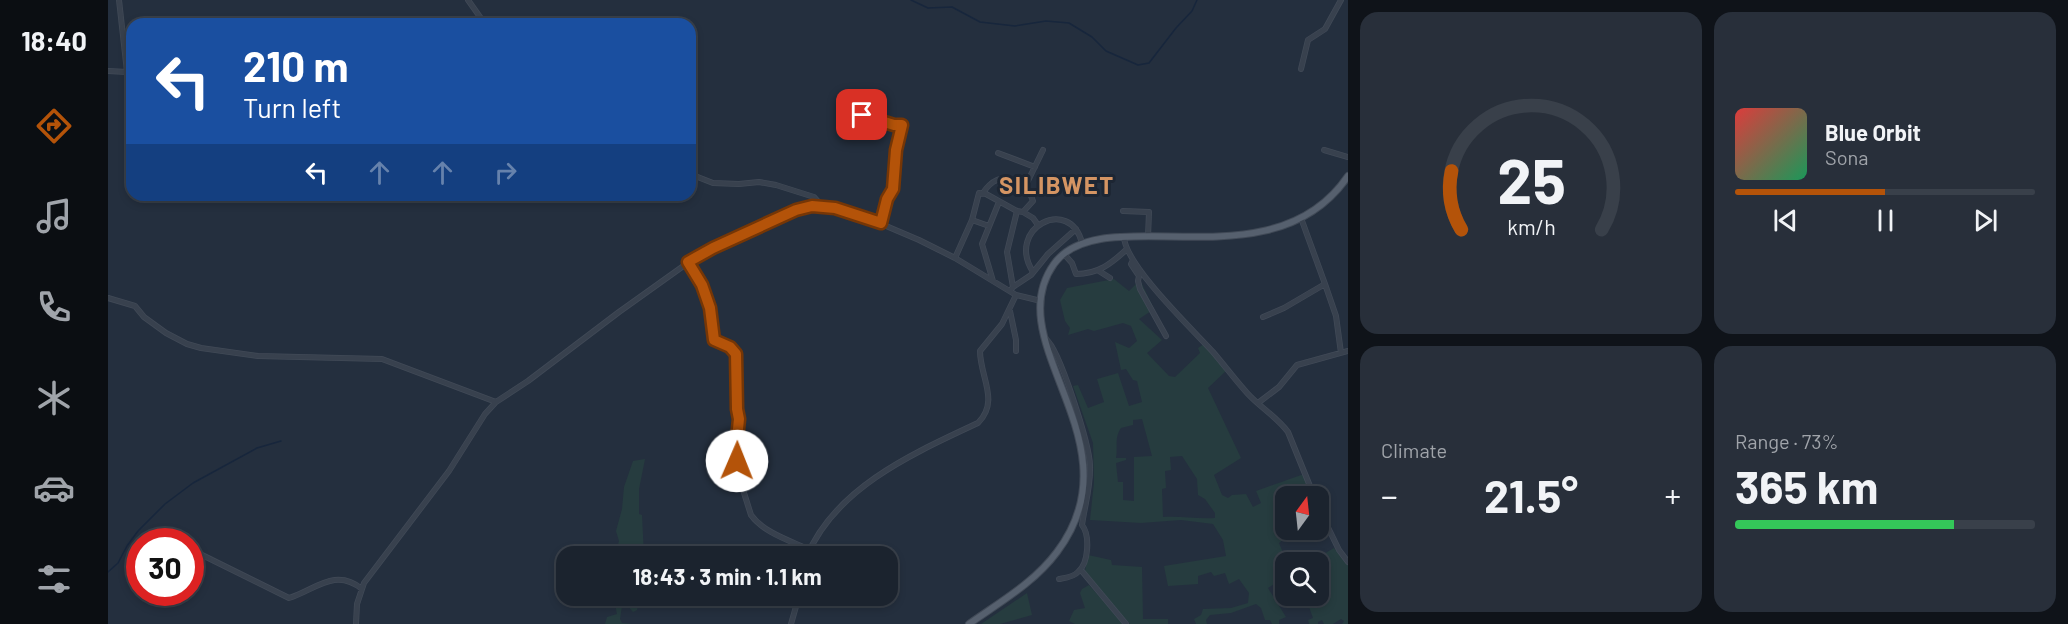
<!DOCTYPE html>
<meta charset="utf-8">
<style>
:root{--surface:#1b232e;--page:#282f3a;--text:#f1f3f6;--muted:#a0a4aa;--line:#39404a;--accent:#b45309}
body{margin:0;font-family:Barlow,sans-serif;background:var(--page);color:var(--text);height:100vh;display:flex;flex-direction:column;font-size:22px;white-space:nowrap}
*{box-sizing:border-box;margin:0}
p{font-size:20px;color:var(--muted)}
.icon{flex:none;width:33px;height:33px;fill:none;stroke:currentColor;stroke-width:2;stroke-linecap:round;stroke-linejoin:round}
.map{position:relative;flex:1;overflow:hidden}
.side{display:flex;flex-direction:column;gap:12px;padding:12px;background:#0f1319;width:720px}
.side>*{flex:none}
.banner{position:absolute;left:18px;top:18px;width:570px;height:183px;border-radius:18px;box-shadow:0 3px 9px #0003,0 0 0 2px var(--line);background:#1a4fa0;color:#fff;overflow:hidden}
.needle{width:39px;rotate:15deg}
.fabs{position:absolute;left:1167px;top:486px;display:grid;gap:12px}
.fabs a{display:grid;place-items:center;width:54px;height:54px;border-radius:12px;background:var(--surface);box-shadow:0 3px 9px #0003,0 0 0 2px var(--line);font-size:30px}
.speed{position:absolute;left:18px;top:528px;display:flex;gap:12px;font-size:30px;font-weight:700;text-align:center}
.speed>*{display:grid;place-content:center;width:78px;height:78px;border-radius:50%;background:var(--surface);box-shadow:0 3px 9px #0003,0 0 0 2px var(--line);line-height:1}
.speed .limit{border:9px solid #d22;background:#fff;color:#111}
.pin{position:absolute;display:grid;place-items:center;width:51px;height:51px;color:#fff;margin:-26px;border-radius:12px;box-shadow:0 3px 9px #0006}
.me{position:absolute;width:66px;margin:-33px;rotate:1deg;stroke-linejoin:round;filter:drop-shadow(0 0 4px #0008)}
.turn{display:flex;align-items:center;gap:21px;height:126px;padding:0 18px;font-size:27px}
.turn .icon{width:78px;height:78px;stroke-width:2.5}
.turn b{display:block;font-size:42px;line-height:51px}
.lanes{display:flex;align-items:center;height:57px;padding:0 18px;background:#0003;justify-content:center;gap:30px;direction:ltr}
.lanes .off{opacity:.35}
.big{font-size:45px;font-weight:700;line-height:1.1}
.side .widget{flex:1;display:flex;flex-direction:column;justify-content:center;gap:9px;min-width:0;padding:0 21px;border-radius:18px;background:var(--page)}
.side .dial{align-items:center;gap:0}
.dial svg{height:156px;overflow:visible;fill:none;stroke:var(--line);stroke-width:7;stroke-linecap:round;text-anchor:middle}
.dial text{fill:var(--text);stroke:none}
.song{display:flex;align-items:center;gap:18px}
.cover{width:72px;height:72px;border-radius:9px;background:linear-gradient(135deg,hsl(0 70% 55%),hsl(150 70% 35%))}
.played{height:6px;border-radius:3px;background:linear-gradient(90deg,var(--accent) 50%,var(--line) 50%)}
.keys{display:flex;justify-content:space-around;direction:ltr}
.heat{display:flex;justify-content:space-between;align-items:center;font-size:33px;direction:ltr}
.charge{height:9px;border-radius:4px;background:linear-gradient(90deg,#34c759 73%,var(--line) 0)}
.side .tiles{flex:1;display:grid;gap:12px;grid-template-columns:repeat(2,1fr)}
.trip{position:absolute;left:448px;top:546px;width:342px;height:60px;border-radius:18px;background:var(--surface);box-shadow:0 3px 9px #0003,0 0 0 2px var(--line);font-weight:700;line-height:60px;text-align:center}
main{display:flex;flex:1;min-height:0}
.tab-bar{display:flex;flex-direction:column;width:108px;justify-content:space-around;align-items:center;background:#0b0e12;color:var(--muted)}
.tab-bar .icon{width:42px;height:42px}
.tab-bar .selected{color:var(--accent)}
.tab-bar b{font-size:27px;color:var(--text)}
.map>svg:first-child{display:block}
.green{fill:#263c3f;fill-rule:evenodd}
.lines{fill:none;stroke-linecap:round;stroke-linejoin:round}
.stream{stroke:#17263c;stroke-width:1.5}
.minor-casing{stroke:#414a57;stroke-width:6}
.major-casing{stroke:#414a57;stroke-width:8}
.minor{stroke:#38414e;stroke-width:4.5}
.major{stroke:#56606e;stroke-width:6}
.route-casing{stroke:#753606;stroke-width:15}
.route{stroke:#b45309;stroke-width:10}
.labels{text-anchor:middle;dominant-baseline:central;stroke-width:6;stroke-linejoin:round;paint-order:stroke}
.district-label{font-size:24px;font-weight:bold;letter-spacing:1.5px;fill:#d59563;stroke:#1d2633}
</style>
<main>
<nav class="tab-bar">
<b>18:40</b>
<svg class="icon selected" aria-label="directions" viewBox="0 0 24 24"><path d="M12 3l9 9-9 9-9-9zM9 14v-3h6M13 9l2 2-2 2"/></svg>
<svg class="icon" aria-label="music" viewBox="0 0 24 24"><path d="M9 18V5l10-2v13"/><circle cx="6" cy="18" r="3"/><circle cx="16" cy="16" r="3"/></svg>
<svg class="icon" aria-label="phone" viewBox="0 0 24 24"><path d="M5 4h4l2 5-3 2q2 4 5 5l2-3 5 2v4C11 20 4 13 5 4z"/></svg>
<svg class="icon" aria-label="climate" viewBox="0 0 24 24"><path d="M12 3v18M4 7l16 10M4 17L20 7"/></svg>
<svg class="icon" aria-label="car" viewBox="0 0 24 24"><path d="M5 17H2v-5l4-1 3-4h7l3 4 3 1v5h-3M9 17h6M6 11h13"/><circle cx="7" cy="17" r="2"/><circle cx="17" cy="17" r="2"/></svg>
<svg class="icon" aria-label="filters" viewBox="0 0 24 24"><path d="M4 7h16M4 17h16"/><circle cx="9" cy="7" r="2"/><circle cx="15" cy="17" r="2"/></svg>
</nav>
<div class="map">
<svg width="1240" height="624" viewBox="0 0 1240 624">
<rect width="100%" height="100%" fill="#242f3e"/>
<!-- green -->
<path class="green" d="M1006,279L1021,291L1032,280L1046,309L1031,319L1054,340L1039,353L1061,376L1067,377L1092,353L1090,348L1096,344L1119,370L1100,388L1133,458L1106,475L1114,495L1120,498L1124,495L1138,494L1145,507L1153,503L1148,491L1196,474L1205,496H1178V530H1187L1171,543L1179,562H1178L1177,577L1160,588L1178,617L1171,620V624H1164L1162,620H1157L1153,608L1148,604L1123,613L1102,615L1098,620L1099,624H1088L1086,619L1093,615L1095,609L1123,608L1140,603L1141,593L1131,579L1121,584L1117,573L1106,576L1103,572L1090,576V584L1060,586L1056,566L1118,556L1115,540L1105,524L1073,520L1033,523L982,520L986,482L985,443L965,386L970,385L980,408L996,402L989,379L1010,373L1021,406L1034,402L1029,381L1025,380L1018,369L1013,370L1007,342L1021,348L1029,341L1023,326L1015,323L986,331L980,329L960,335L962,328L957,321L952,300L959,288ZM1034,419L1044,456L1026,457V501L1015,500V482H1010L1008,463L1018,460V458H1008C1010,447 1006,438 1013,428L1025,425V420ZM1074,456L1089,479L1090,495L1097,499L1107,513V518C1089,519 1073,516 1055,517L1054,489L1058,488L1057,471L1063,470L1062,457Z
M537,459L531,489V514L534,515L536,556H507L511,541L508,531L514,509L516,487L525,461Z
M1226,548L1240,564V624H1234L1236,621L1233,619L1225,624H1216L1214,620L1210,622V624H1201L1200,620L1205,618L1201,607L1223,595L1216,582L1211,584L1210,562H1202Z
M980,555L1003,560L1004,565L1034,567L1035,619H1060V624H1022L980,578L977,571Z
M981,585L1017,624H967L961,621L966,610L977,608L972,593L974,589Z
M919,593L924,615L892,624H873Z
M510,596H533L529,610L525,612L518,604L514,606L512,619L514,623L524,624H497L499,617L509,614L507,604Z"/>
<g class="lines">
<!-- stream -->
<path class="stream" d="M803,0L820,8L844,7L872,22L907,26L938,21L961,23L984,37L998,51L1030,65L1041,63L1068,28L1084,11L1089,0
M0,572L10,563L19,546L30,531L57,504L85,483L149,448L173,441"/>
<!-- minor casing -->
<g class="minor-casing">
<path id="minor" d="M11,0L19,72
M360,0L377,24
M1193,69L1200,40L1217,29L1233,0
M0,71L19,72L24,88
M740,110L772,121L794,125L787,150L785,189L779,199L773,223
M1216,150L1240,157
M890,153L927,167
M582,174L605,183L631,184L651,182L668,185L706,197L714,206
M916,189L935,150
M875,193C878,188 884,182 889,180C899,175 918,188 923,196L925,201L915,212
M1015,211L1041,212L1040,237
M1193,218L1217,284
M864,220L881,226
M1016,237C1017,265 1085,330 1105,352C1117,366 1128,381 1140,394C1153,408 1169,417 1180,432L1206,496
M956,254L964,263L968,274C990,274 1003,264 1019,249
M847,258L864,220L871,193L878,194L909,211L915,212L925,218L930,225
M1025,260L1023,264L1031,276L1030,281L1032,289L1058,336
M580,262L594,285L602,308L606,340L622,347L628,354L629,409L631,419L628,449L631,477L643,515C656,533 683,541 702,550
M991,271L1002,278
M925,272C897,228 962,195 974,243
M885,281L874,244L891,202
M905,287L899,252L909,211
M902,291L905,287L923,275L940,254L968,229
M0,298L27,306L36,317L58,333L79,344L93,348L150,356L274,359L388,402
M902,311L908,340V351
M1155,317L1176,308L1217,284L1228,316L1233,353
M938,339C952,350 981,444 982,465C983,486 977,504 974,525C982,535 981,563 970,572C966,577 957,578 951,579
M1150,403L1171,387L1189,365L1240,351
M1210,507L1231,550L1240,562
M60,538L67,542
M82,549L181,598C207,590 227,567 254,589
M699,556C728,487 806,453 870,423C892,401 872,377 872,351L894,324L908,295
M973,570L1018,624
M248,624L249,604L256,583L341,471L377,414L388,402L420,381L511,312L588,257L688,210L704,206H714L764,220L811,240L847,258L908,295L933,301
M683,624L691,596"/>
</g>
<!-- major casing -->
<g class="major-casing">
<path id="major" d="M861,624C892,602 926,583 949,552C1032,442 889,344 946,264C994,197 1164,288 1240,176"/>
</g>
<!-- minor -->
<use href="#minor" class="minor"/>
<!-- major -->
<use href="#major" class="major"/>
</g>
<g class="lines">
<!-- route casing -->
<g class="route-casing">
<path id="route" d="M629,461L628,449L631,419L629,409L628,354L622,347L606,340L602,308L594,285L580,262L605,248L688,210L704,206L727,208L773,223L779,199L785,189L788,150L794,125H786L754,115"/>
</g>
<!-- route -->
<use href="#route" class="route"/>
</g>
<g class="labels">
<!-- district labels -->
<g class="district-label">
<text x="949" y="184">SILIBWET</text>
</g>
</g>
</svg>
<div class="fabs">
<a><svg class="needle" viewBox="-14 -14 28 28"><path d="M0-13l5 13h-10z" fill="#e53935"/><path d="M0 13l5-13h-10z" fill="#a0a4aa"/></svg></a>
<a><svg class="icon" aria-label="search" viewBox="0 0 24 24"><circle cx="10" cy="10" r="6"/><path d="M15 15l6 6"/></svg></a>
</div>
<div class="speed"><div class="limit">30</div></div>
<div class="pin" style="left:754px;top:115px;background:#d93025"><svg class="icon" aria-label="arrive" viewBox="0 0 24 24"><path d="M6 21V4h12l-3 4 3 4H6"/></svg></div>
<svg class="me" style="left:629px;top:461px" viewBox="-20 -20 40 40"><circle r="19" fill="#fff"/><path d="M0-13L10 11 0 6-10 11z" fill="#b45309"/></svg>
<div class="trip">18:43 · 3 min · 1.1 km</div>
<div class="banner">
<div class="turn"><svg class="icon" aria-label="left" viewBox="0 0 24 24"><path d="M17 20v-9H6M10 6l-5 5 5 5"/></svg><div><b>210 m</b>Turn left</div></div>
<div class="lanes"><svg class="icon" aria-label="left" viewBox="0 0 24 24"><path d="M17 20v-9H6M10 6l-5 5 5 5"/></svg><svg class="icon off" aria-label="ahead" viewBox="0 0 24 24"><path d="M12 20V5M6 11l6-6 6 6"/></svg><svg class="icon off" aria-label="ahead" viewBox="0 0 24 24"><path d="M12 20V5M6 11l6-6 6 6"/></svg><svg class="icon off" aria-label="right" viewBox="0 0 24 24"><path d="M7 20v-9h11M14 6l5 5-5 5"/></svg></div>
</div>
</div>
<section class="side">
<div class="tiles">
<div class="widget dial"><svg viewBox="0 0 100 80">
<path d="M14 69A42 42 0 1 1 86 69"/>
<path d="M14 69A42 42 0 0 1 9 39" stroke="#b45309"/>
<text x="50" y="56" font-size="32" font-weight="700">25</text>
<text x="50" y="72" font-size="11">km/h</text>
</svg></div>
<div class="widget">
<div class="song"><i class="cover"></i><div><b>Blue Orbit</b><p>Sona</p></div></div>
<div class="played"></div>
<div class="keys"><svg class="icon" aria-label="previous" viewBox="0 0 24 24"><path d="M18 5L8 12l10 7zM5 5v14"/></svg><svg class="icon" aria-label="pause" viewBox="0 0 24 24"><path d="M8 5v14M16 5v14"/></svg><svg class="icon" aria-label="next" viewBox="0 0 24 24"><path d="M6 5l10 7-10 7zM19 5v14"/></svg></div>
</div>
<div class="widget"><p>Climate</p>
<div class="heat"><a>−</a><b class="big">21.5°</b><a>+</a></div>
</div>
<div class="widget"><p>Range · 73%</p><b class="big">365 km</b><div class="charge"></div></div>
</div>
</section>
</main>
